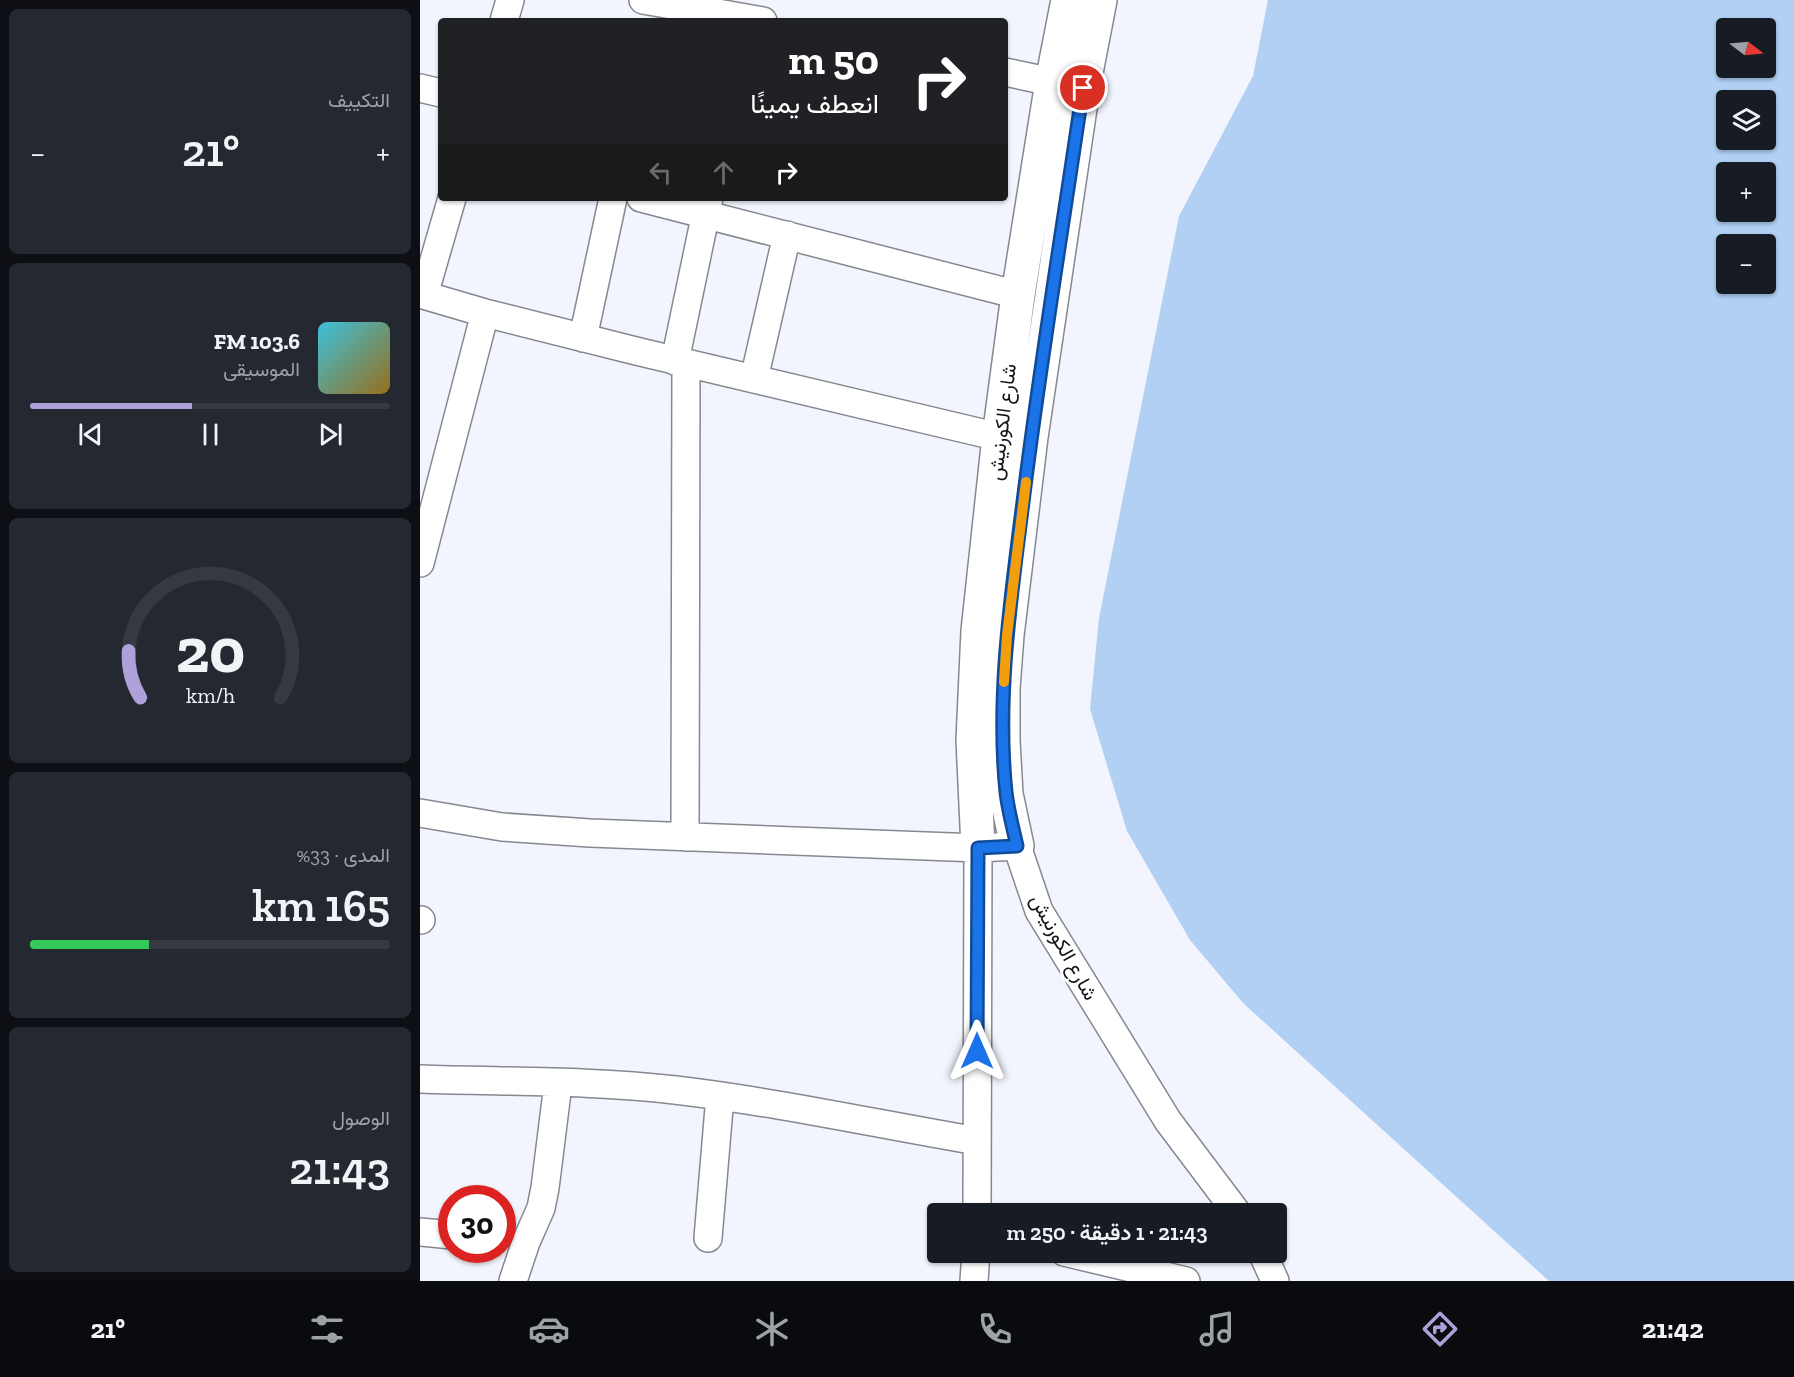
<!DOCTYPE html>
<html lang="ar">
<meta charset="utf-8">
<style>
:root{--surface:#171b24;--page:#242831;--text:#f1f3f6;--muted:#9ea1a6;--line:#363941;--accent:#aea1d9}
body{margin:0;font-family:"Zilla Slab",Vazirmatn,serif;background:var(--page);color:var(--text);direction:rtl;height:100vh;display:flex;flex-direction:column;font-size:22px;white-space:nowrap}
*{box-sizing:border-box;margin:0}
p{font-size:20px;color:var(--muted)}
.icon{flex:none;width:33px;height:33px;fill:none;stroke:currentColor;stroke-width:2;stroke-linecap:round;stroke-linejoin:round}
.map{position:relative;flex:1;overflow:hidden;direction:ltr}
.sheet{display:flex;flex-direction:column;gap:9px;padding:9px;background:#0d0f14;width:420px}
.sheet>*{flex:none}
.banner{position:absolute;left:18px;top:18px;width:570px;height:183px;border-radius:6px;box-shadow:0 2px 4px #0004;direction:rtl;background:#202124;color:#fff;overflow:hidden}
.needle{width:39px;rotate:106deg}
.buttons{position:absolute;left:1296px;top:18px;display:grid;gap:12px}
.buttons a{display:grid;place-items:center;width:60px;height:60px;border-radius:6px;background:var(--surface);box-shadow:0 2px 4px #0004;font-size:30px}
.speed{position:absolute;left:18px;top:1185px;display:flex;gap:12px;font-size:30px;font-weight:700;text-align:center}
.speed>*{display:grid;place-content:center;width:78px;height:78px;border-radius:50%;background:var(--surface);box-shadow:0 2px 4px #0004;line-height:1}
.speed .limit{border:9px solid #d22;background:#fff;color:#111}
.pin{position:absolute;display:grid;place-items:center;width:51px;height:51px;color:#fff;margin:-26px;border:3px solid #fff;border-radius:50%;box-shadow:0 2px 6px #0007}
.me{position:absolute;width:66px;margin:-33px;rotate:0deg;stroke-linejoin:round;filter:drop-shadow(0 0 4px #0008)}
.turn{display:flex;align-items:center;gap:21px;height:126px;padding:0 30px;font-size:27px}
.turn .icon{width:78px;height:78px;stroke-width:2.5}
.turn b{display:block;font-size:42px;line-height:51px}
.lanes{display:flex;align-items:center;height:57px;padding:0 30px;background:#0003;justify-content:center;gap:30px;direction:ltr}
.lanes .off{opacity:.35}
.big{font-size:45px;font-weight:600;line-height:1.1}
.sheet .tile{flex:1;display:flex;flex-direction:column;justify-content:center;gap:9px;min-width:0;padding:0 21px;border-radius:9px;background:var(--page)}
.sheet .dial{align-items:center;gap:0}
.dial svg{height:156px;overflow:visible;fill:none;stroke:var(--line);stroke-width:7;stroke-linecap:round;text-anchor:middle}
.dial text{fill:var(--text);stroke:none}
.song{display:flex;align-items:center;gap:18px}
.cover{width:72px;height:72px;border-radius:9px;background:linear-gradient(135deg,hsl(190 70% 55%),hsl(40 70% 35%))}
.played{height:6px;border-radius:3px;background:linear-gradient(90deg,var(--accent) 45%,var(--line) 45%)}
.keys{display:flex;justify-content:space-around;direction:ltr}
.heat{display:flex;justify-content:space-between;align-items:center;font-size:33px;direction:ltr}
.charge{height:9px;border-radius:4px;background:linear-gradient(90deg,#34c759 33%,var(--line) 0)}
.trip{position:absolute;left:507px;top:1203px;width:360px;height:60px;border-radius:6px;background:var(--surface);box-shadow:0 2px 4px #0004;font-weight:600;line-height:60px;text-align:center;direction:rtl}
.dock{display:flex;height:96px;justify-content:space-around;align-items:center;background:#090b0e;color:var(--muted)}
.dock .icon{width:42px;height:42px}
.dock .active{color:var(--accent)}
.dock b{font-size:27px;color:var(--text)}
main{display:flex;flex:1;min-height:0}
.map>svg:first-child{display:block}
.water{fill:#b1d0f3;fill-rule:evenodd}
.lines{fill:none;stroke-linecap:round;stroke-linejoin:round}
.street-casing{stroke:#85888f;stroke-width:30}
.secondary-casing{stroke:#85888f;stroke-width:36}
.street{stroke:#fff;stroke-width:27}
.secondary{stroke:#fff;stroke-width:33}
.route-casing{stroke:#114b97;stroke-width:15}
.route{stroke:#1a73e8;stroke-width:10}
.slow{stroke:#f59e0b;stroke-width:10}
.labels{text-anchor:middle;dominant-baseline:central;stroke-width:6;stroke-linejoin:round;paint-order:stroke}
.street-label{font-size:20px;fill:#121316;stroke:#fff}
</style>
<main>
<div class="map">
<svg width="1374" height="1281" viewBox="0 0 1374 1281">
<rect width="100%" height="100%" fill="#f2f5fe"/>
<!-- water -->
<path class="water" d="M848,0H1374V1281H1129L823,1003L770,940L707,831L670,709L679,618L759,216L833,76ZM1306,28H1346V68H1306ZM1306,100H1346V140H1306ZM1306,172H1346V212H1306ZM1306,244H1346V284H1306Z"/>
<g class="lines">
<!-- street casing -->
<g class="street-casing">
<path id="street" d="M223,0L343,21
M84,21L90,0
M585,72L632,82
M0,88L21,93
M221,198L598,295
M0,294L65,313L216,351L579,437
M4,295L32,198
M163,338L193,198
M255,361L289,198
M334,379L367,235
M0,563L65,313
M0,813L82,827L170,833L558,848L597,846L619,911L748,1121L818,1214
M265,837L266,363
M0,920H1
M0,1079C85,1082 171,1080 255,1090C357,1102 457,1124 557,1141
M557,1214L558,848
M0,1232L32,1235
M288,1238L300,1096
M644,1252L766,1281
M842,1252L855,1281
M93,1281L106,1242L121,1208L125,1188L138,1084
M554,1281L556,1252"/>
</g>
<!-- secondary casing -->
<g class="secondary-casing">
<path id="secondary" d="M597,846L586,794L583,741V688L587,635L611,437L663,88L680,0
M558,848L553,740L558,631L579,437L598,295L632,82L648,0"/>
</g>
<!-- street -->
<use href="#street" class="street"/>
<!-- secondary -->
<use href="#secondary" class="secondary"/>
</g>
<g class="lines">
<!-- route casing -->
<g class="route-casing">
<path id="route" d="M557,1051L558,848L597,846C593,828 588,810 586,792C576,696 591,598 603,502C620,364 643,226 663,88"/>
</g>
<!-- route -->
<use href="#route" class="route"/>
<!-- slow -->
<path class="slow" d="M584,682L587,635L606,482"/>
</g>
<g class="labels">
<!-- street labels -->
<g class="street-label">
<text transform="translate(582 422) rotate(-83)">شارع الكورنيش</text>
<text transform="translate(644 947) rotate(61)">شارع الكورنيش</text>
</g>
</g>
</svg>
<div class="buttons">
<a><svg class="needle" viewBox="-14 -14 28 28"><path d="M0-13l5 13h-10z" fill="#e53935"/><path d="M0 13l5-13h-10z" fill="#9ea1a6"/></svg></a>
<a><svg class="icon" aria-label="layers" viewBox="0 0 24 24"><path d="M12 4l9 5-9 5-9-5zM3 14l9 5 9-5"/></svg></a>
<a>+</a>
<a>−</a>
</div>
<div class="speed"><div class="limit">30</div></div>
<div class="pin" style="left:663px;top:88px;background:#d93025"><svg class="icon" aria-label="arrive" viewBox="0 0 24 24"><path d="M6 21V4h12l-3 4 3 4H6"/></svg></div>
<svg class="me" style="left:557px;top:1051px" viewBox="-20 -20 40 40"><path d="M0-17L14 15 0 8-14 15z" fill="#1a73e8" stroke="#fff" stroke-width="4"/></svg>
<div class="trip">21:43 · 1 دقيقة · 250 m</div>
<div class="banner">
<div class="turn"><svg class="icon" aria-label="right" viewBox="0 0 24 24"><path d="M7 20v-9h11M14 6l5 5-5 5"/></svg><div><b>50 m</b>انعطف يمينًا</div></div>
<div class="lanes"><svg class="icon off" aria-label="left" viewBox="0 0 24 24"><path d="M17 20v-9H6M10 6l-5 5 5 5"/></svg><svg class="icon off" aria-label="ahead" viewBox="0 0 24 24"><path d="M12 20V5M6 11l6-6 6 6"/></svg><svg class="icon" aria-label="right" viewBox="0 0 24 24"><path d="M7 20v-9h11M14 6l5 5-5 5"/></svg></div>
</div>
</div>
<section class="sheet">
<div class="tile"><p>التكييف</p>
<div class="heat"><a>−</a><b class="big">21°</b><a>+</a></div>
</div>
<div class="tile">
<div class="song"><i class="cover"></i><div><b>103.6 FM</b><p>الموسيقى</p></div></div>
<div class="played"></div>
<div class="keys"><svg class="icon" aria-label="previous" viewBox="0 0 24 24"><path d="M18 5L8 12l10 7zM5 5v14"/></svg><svg class="icon" aria-label="pause" viewBox="0 0 24 24"><path d="M8 5v14M16 5v14"/></svg><svg class="icon" aria-label="next" viewBox="0 0 24 24"><path d="M6 5l10 7-10 7zM19 5v14"/></svg></div>
</div>
<div class="tile dial"><svg viewBox="0 0 100 80">
<path d="M14 69A42 42 0 1 1 86 69"/>
<path d="M14 69A42 42 0 0 1 8 45" stroke="#aea1d9"/>
<text x="50" y="56" font-size="32" font-weight="700">20</text>
<text x="50" y="72" font-size="11">km/h</text>
</svg></div>
<div class="tile"><p>المدى · 33%</p><b class="big">165 km</b><div class="charge"></div></div>
<div class="tile"><p>الوصول</p><b class="big">21:43</b></div>
</section>
</main>
<nav class="dock">
<b>21:42</b>
<svg class="icon active" aria-label="directions" viewBox="0 0 24 24"><path d="M12 3l9 9-9 9-9-9zM9 14v-3h6M13 9l2 2-2 2"/></svg>
<svg class="icon" aria-label="music" viewBox="0 0 24 24"><path d="M9 18V5l10-2v13"/><circle cx="6" cy="18" r="3"/><circle cx="16" cy="16" r="3"/></svg>
<svg class="icon" aria-label="phone" viewBox="0 0 24 24"><path d="M5 4h4l2 5-3 2q2 4 5 5l2-3 5 2v4C11 20 4 13 5 4z"/></svg>
<svg class="icon" aria-label="climate" viewBox="0 0 24 24"><path d="M12 3v18M4 7l16 10M4 17L20 7"/></svg>
<svg class="icon" aria-label="car" viewBox="0 0 24 24"><path d="M5 17H2v-5l4-1 3-4h7l3 4 3 1v5h-3M9 17h6M6 11h13"/><circle cx="7" cy="17" r="2"/><circle cx="17" cy="17" r="2"/></svg>
<svg class="icon" aria-label="filters" viewBox="0 0 24 24"><path d="M4 7h16M4 17h16"/><circle cx="9" cy="7" r="2"/><circle cx="15" cy="17" r="2"/></svg>
<b>21°</b>
</nav>
